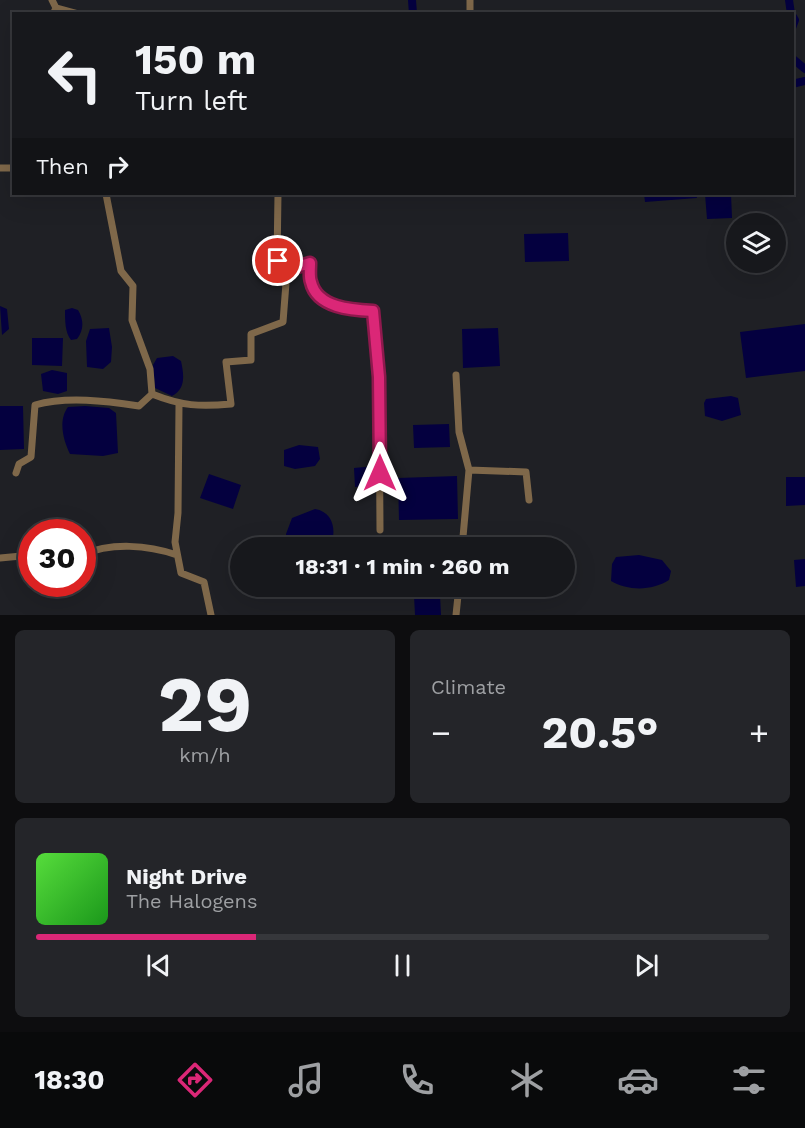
<!DOCTYPE html>
<meta charset="utf-8">
<style>
:root{--surface:#17181c;--page:#242529;--text:#f1f3f6;--muted:#9ea0a3;--line:#36373b;--accent:#db2777}
body{margin:0;font-family:"Work Sans",sans-serif;background:var(--page);color:var(--text);height:100vh;display:flex;flex-direction:column;font-size:22px;white-space:nowrap}
*{box-sizing:border-box;margin:0}
p{font-size:20px;color:var(--muted)}
.icon{flex:none;width:33px;height:33px;fill:none;stroke:currentColor;stroke-width:2;stroke-linecap:round;stroke-linejoin:round}
.map{position:relative;height:615px;overflow:hidden}
.side{display:flex;flex-direction:column;gap:15px;padding:15px;background:#0d0d0f;flex:1}
.side>*{flex:none}
.banner{position:absolute;left:12px;top:12px;width:782px;height:183px;border-radius:0px;box-shadow:0 6px 24px #0002,0 0 0 2px var(--line);background:#17181c;color:var(--text);overflow:hidden}
.tools{position:absolute;left:726px;top:213px;display:grid;gap:12px}
.tools a{display:grid;place-items:center;width:60px;height:60px;border-radius:50%;background:var(--surface);box-shadow:0 6px 24px #0002,0 0 0 2px var(--line);font-size:30px}
.speed{position:absolute;left:18px;top:519px;display:flex;gap:12px;font-size:30px;font-weight:700;text-align:center}
.speed>*{display:grid;place-content:center;width:78px;height:78px;border-radius:50%;background:var(--surface);box-shadow:0 6px 24px #0002,0 0 0 2px var(--line);line-height:1}
.speed .limit{border:9px solid #d22;background:#fff;color:#111}
.pin{position:absolute;display:grid;place-items:center;width:51px;height:51px;color:#fff;margin:-26px;border:3px solid #fff;border-radius:50%;box-shadow:0 2px 6px #0007}
.me{position:absolute;width:66px;margin:-33px;rotate:0deg;stroke-linejoin:round;filter:drop-shadow(0 0 4px #0008)}
.turn{display:flex;align-items:center;gap:21px;height:126px;padding:0 24px;font-size:27px}
.turn .icon{width:78px;height:78px;stroke-width:2.5}
.turn b{display:block;font-size:42px;line-height:51px}
.then{display:flex;align-items:center;height:57px;padding:0 24px;background:#0003;gap:12px;font-size:22px}
.big{font-size:45px;font-weight:700;line-height:1.1}
.side .card{flex:1;display:flex;flex-direction:column;justify-content:center;gap:9px;min-width:0;padding:0 21px;border-radius:9px;background:var(--page)}
.side .dial{align-items:center;gap:0}
.dial b{font-size:78px;line-height:1}
.song{display:flex;align-items:center;gap:18px}
.cover{width:72px;height:72px;border-radius:9px;background:linear-gradient(135deg,hsl(110 70% 55%),hsl(120 70% 35%))}
.played{height:6px;border-radius:3px;background:linear-gradient(90deg,var(--accent) 30%,var(--line) 30%)}
.keys{display:flex;justify-content:space-around;direction:ltr}
.heat{display:flex;justify-content:space-between;align-items:center;font-size:33px;direction:ltr}
.side .tiles{flex:1;display:grid;gap:15px;grid-template-columns:1fr 1fr}
.card:last-child{grid-column:span 2}
.trip{position:absolute;left:230px;top:537px;width:345px;height:60px;border-radius:30px;background:var(--surface);box-shadow:0 6px 24px #0002,0 0 0 2px var(--line);font-weight:700;line-height:60px;text-align:center}
.tab-bar{display:flex;height:96px;justify-content:space-around;align-items:center;background:#090a0b;color:var(--muted)}
.tab-bar .icon{width:42px;height:42px}
.tab-bar .on{color:var(--accent)}
.tab-bar b{font-size:27px;color:var(--text)}
.map>svg:first-child{display:block}
.water{fill:#04003f}
.lines{fill:none;stroke-linecap:round;stroke-linejoin:round}
.canal{stroke:#04003f;stroke-width:8}
.minor{stroke:#7f684a;stroke-width:7}
.route-casing{stroke:#8e194d;stroke-width:15}
.route{stroke:#db2777;stroke-width:10}
</style>
<div class="map">
<svg width="805" height="615" viewBox="0 0 805 615">
<rect width="100%" height="100%" fill="#1f2025"/>
<!-- water -->
<path class="water" d="M644,194H696L697,198L645,202Z
M705,194H731L732,218L707,219Z
M568,233L569,261L525,262L524,234Z
M0,306L7,309L9,329L2,335Z
M72,308L78,310C84,320 84,330 77,339L71,340C65,333 65,320 65,310Z
M805,324V371L746,378L740,332Z
M109,328L112,347L111,362L103,369L87,367L86,341L90,329Z
M498,328L500,366L463,368L462,329Z
M32,338H63L62,366L32,365Z
M173,356L181,361C184,375 186,389 172,396L155,388L153,365L157,358Z
M52,370L67,373V391L58,394L43,391L41,374Z
M731,396L738,398L741,415L722,421L705,416L704,403L706,399Z
M0,406H23L24,449L0,450Z
M85,406L109,408L116,413L118,453L103,456L70,454C63,440 58,420 68,407Z
M449,424L450,447L414,448L413,425Z
M299,445L318,447L320,459L315,466L295,469L284,466V450Z
M375,466L377,485L355,487L354,468Z
M209,474L241,485L233,509L200,498Z
M457,476L458,519L399,520L398,478Z
M786,477H805V505L786,506Z
M315,509C334,512 337,532 330,547H288L286,534L292,518Z
M639,555L662,560L671,571L669,580C652,591 628,591 611,581L612,564L616,557Z
M805,559V586L796,587L794,560Z
M359,587H389V595L360,597Z
M440,595L441,615H415L414,596Z"/>
<g class="lines">
<!-- canal -->
<path class="canal" d="M412,0L413,14
M789,0L791,14
M792,15L795,20L792,28
M792,58L805,69
M792,84L805,81"/>
<!-- minor -->
<path class="minor" d="M52,0L56,8L53,14
M56,8L78,14
M470,14V0
M0,168H14
M106,194L121,271L133,286L132,320L150,369L152,394C182,406 200,407 231,404L226,362L251,360V334L283,322L287,270L277,261L278,194
M287,270L311,263C311,269 309,277 311,283C317,308 351,310 373,311L379,377L380,530
M456,375L459,432L469,470
M179,405L178,513L175,542L181,573L204,582L211,615
M16,473L19,464L31,457L35,405C67,396 106,401 139,406L152,394
M462,548L469,470L526,472L529,500
M82,555C111,542 148,545 177,555
M0,558L32,555
M456,615L459,586"/>
</g>
<g class="lines">
<!-- route casing -->
<g class="route-casing">
<path id="route" d="M278,261L287,270L310,263C310,269 309,277 311,282C317,308 352,310 373,311L379,377L380,473"/>
</g>
<!-- route -->
<use href="#route" class="route"/>
</g>
</svg>
<div class="tools">
<a><svg class="icon" aria-label="layers" viewBox="0 0 24 24"><path d="M12 4l9 5-9 5-9-5zM3 14l9 5 9-5"/></svg></a>
</div>
<div class="speed"><div class="limit">30</div></div>
<div class="pin" style="left:278px;top:261px;background:#d93025"><svg class="icon" aria-label="arrive" viewBox="0 0 24 24"><path d="M6 21V4h12l-3 4 3 4H6"/></svg></div>
<svg class="me" style="left:380px;top:473px" viewBox="-20 -20 40 40"><path d="M0-17L14 15 0 8-14 15z" fill="#db2777" stroke="#fff" stroke-width="4"/></svg>
<div class="trip">18:31 · 1 min · 260 m</div>
<div class="banner">
<div class="turn"><svg class="icon" aria-label="left" viewBox="0 0 24 24"><path d="M17 20v-9H6M10 6l-5 5 5 5"/></svg><div><b>150 m</b>Turn left</div></div>
<div class="then">Then<svg class="icon" aria-label="right" viewBox="0 0 24 24"><path d="M7 20v-9h11M14 6l5 5-5 5"/></svg></div>
</div>
</div>
<section class="side">
<div class="tiles">
<div class="card dial"><b>29</b><p>km/h</p></div>
<div class="card"><p>Climate</p>
<div class="heat"><a>−</a><b class="big">20.5°</b><a>+</a></div>
</div>
<div class="card">
<div class="song"><i class="cover"></i><div><b>Night Drive</b><p>The Halogens</p></div></div>
<div class="played"></div>
<div class="keys"><svg class="icon" aria-label="previous" viewBox="0 0 24 24"><path d="M18 5L8 12l10 7zM5 5v14"/></svg><svg class="icon" aria-label="pause" viewBox="0 0 24 24"><path d="M8 5v14M16 5v14"/></svg><svg class="icon" aria-label="next" viewBox="0 0 24 24"><path d="M6 5l10 7-10 7zM19 5v14"/></svg></div>
</div>
</div>
</section>
<nav class="tab-bar">
<b>18:30</b>
<svg class="icon on" aria-label="directions" viewBox="0 0 24 24"><path d="M12 3l9 9-9 9-9-9zM9 14v-3h6M13 9l2 2-2 2"/></svg>
<svg class="icon" aria-label="music" viewBox="0 0 24 24"><path d="M9 18V5l10-2v13"/><circle cx="6" cy="18" r="3"/><circle cx="16" cy="16" r="3"/></svg>
<svg class="icon" aria-label="phone" viewBox="0 0 24 24"><path d="M5 4h4l2 5-3 2q2 4 5 5l2-3 5 2v4C11 20 4 13 5 4z"/></svg>
<svg class="icon" aria-label="climate" viewBox="0 0 24 24"><path d="M12 3v18M4 7l16 10M4 17L20 7"/></svg>
<svg class="icon" aria-label="car" viewBox="0 0 24 24"><path d="M5 17H2v-5l4-1 3-4h7l3 4 3 1v5h-3M9 17h6M6 11h13"/><circle cx="7" cy="17" r="2"/><circle cx="17" cy="17" r="2"/></svg>
<svg class="icon" aria-label="filters" viewBox="0 0 24 24"><path d="M4 7h16M4 17h16"/><circle cx="9" cy="7" r="2"/><circle cx="15" cy="17" r="2"/></svg>
</nav>
